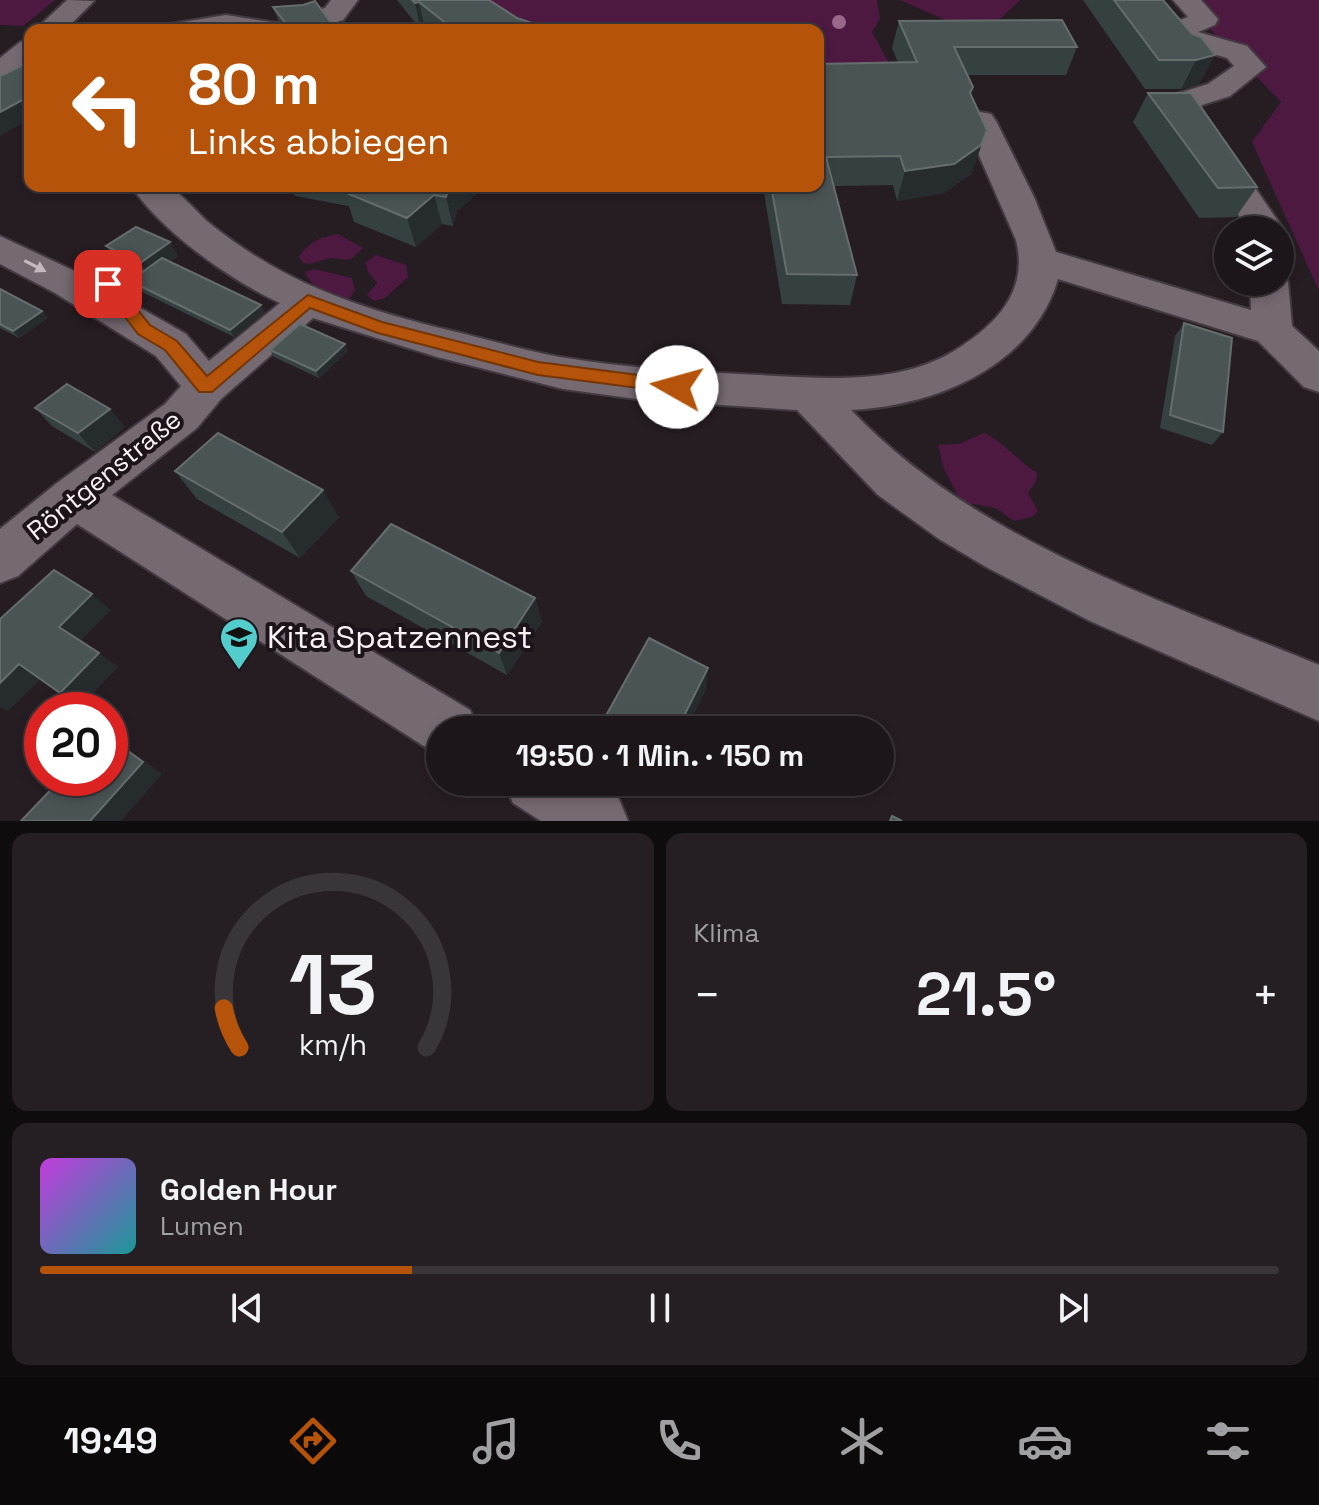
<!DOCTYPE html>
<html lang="de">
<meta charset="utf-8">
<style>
:root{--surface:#1c161a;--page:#251f23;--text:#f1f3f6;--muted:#a09fa2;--line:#3a3539;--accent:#b45309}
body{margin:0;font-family:"Space Grotesk",sans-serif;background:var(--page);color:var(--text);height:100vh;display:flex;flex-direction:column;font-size:30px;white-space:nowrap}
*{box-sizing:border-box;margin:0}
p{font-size:26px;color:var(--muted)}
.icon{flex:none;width:44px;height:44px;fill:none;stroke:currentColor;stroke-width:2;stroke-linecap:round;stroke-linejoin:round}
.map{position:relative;height:821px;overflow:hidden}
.details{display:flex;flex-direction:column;gap:12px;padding:12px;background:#0f0c0e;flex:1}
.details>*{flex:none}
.hud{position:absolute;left:24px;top:24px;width:800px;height:168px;border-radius:16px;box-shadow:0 4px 12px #0003,0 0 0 2px var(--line);background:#b45309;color:#fff;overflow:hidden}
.tools{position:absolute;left:1214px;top:216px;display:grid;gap:16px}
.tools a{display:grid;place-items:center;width:80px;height:80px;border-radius:50%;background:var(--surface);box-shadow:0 4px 12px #0003,0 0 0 2px var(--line);font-size:40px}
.speed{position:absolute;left:24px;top:692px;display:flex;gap:16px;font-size:40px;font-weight:700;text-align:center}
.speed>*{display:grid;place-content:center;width:104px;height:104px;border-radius:50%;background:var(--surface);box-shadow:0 4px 12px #0003,0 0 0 2px var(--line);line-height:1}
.speed .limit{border:12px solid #d22;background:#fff;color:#111}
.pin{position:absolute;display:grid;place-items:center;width:68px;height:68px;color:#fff;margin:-34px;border-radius:16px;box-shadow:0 4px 12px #0006}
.me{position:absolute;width:88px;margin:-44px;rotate:277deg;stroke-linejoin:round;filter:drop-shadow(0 0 6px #0008)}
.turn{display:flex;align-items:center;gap:28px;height:168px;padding:0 32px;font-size:36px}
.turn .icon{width:104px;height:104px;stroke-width:2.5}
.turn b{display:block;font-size:56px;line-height:68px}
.big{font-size:60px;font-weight:700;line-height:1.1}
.details .card{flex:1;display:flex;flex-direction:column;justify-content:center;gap:12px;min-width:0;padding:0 28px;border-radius:16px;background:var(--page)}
.details .dial{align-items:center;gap:0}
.dial svg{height:208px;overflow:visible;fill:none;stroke:var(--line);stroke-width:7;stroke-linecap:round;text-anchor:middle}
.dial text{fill:var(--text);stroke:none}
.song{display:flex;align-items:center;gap:24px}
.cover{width:96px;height:96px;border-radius:12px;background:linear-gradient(135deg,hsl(290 70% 55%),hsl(180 70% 35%))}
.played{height:8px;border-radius:4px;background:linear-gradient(90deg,var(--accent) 30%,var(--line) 30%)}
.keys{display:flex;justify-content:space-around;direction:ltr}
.heat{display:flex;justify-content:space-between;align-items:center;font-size:44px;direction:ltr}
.details .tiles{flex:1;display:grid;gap:12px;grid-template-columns:1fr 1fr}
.card:last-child{grid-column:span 2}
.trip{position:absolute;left:426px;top:716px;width:468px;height:80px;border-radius:40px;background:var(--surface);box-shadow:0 4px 12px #0003,0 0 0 2px var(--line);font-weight:700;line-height:80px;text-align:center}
.menu{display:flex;height:128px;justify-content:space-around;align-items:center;background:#0b090a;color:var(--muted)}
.menu .icon{width:56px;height:56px}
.menu .selected{color:var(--accent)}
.menu b{font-size:36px;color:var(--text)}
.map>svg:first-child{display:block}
.green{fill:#4d1941}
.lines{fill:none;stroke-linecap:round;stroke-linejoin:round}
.minor-casing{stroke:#423a40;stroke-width:4}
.minor{fill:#766a72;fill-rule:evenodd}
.tree{fill:#98678a}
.wall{fill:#354141}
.shaded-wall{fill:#262b2d}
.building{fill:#4a5454;stroke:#656d6d;stroke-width:2}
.oneway{fill:#c4bbc1}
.route{fill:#b45309;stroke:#753606;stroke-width:2}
.labels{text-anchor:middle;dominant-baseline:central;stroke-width:8;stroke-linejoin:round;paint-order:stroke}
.street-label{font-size:26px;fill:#f8f1f5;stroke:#1c141a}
.near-poi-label{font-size:32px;fill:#f8f1f5;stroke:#1c141a;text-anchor:start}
</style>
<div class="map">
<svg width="1319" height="821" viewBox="0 0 1319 821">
<rect width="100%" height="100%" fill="#261d23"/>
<!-- green -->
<path class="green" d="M0,0H55L23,26L0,25Z
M488,0H877L880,19L872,32L902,87H818V30H531Z
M900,0H1020L982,36Z
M1182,0H1319V291L1252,142L1281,102Z
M338,234L363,248L350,260L330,258L310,264L303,263L299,257C306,243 323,236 338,234Z
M376,255L406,265L408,277L385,298L374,301L367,295L377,283L367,270L366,262Z
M314,269L352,278L355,290L350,298C333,298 311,289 305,272Z
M984,433C1005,443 1017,460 1037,473L1036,481L1028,493L1038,511L1032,517L1014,521L996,508L961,502L944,469L938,445L959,444Z"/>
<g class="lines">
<!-- minor casing -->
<g class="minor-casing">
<path id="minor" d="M67,0L94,1L65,30H35Z
M331,0H358L343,20L312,30H166L170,24L226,15L277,23L325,8Z
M1173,0H1201L1218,19L1215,25L1198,32L1247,46L1266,67L1230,96L1199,106L1284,230L1280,236V230H1248L1166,102L1170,96L1208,84L1234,66L1227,58L1162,39L1158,33L1162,27L1188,17Z
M30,40V62L10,79L0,82V58L20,42Z
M980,112L991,114L996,121L1034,197L1056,252L1251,310L1250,282H1280V272L1283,273L1288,282L1292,326L1319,351V392L1304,387L1258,341L1058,279C1032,367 935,406 851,410C976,541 1156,598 1319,665V721L1090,621L988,568L939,539L878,495L797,410L644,400L563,389L437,357L313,318L221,399L197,428L112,495L470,710L479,730H440V755L430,750L77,524L18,576L0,583V529L57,483L165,404L181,386L156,356L55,293L0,264V236L83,275L186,334L209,361L280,303C230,280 162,232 131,186C141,186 158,183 167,186C177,189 199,214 208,222C238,246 270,267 305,283C351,304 399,318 448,330C486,339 522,350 560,357C625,368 692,372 759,375C823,378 896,386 954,351C996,325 1029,292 1016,240L964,121L969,114Z
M504,782H591L619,799L628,821H541L513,803Z"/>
</g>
<!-- minor -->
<use href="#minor" class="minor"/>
</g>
<!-- trees -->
<circle class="tree" cx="839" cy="22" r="7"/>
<!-- wall -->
<path class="wall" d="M397,0H489L517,18L552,30H421Z
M1083,0H1163L1192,34L1215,55L1199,84L1181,89H1145Z
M303,5L332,24L334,30H282L273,7Z
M899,21L1077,47L1066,75H967L971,94L987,130L971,174L944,193L897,201L893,185L834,186L857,275L850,305L782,304L763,186H818V64L898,62L892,48Z
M1148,93L1257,187L1236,217L1199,218L1133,122Z
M290,186H486L457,211L453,226L442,224L416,247L354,222L349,206L295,196Z
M106,246L178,256L170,262L265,312L234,337L134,288L130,281L141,273L115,260Z
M0,289L42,311L48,318L19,338L0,328Z
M1184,323L1223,432L1212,445L1160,428L1175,336Z
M270,350L348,351L319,378L274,357Z
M35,408L110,409L125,427L95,452L52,426Z
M175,471L339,517L300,558L197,499Z
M351,571L535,598L542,622L507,675L366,596Z
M637,782H660L655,792Z"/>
<!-- shaded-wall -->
<path class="shaded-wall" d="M419,2L425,29L421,30L415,3Z
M332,24L334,30H306Z
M1215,55L1199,84L1181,89L1196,60Z
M30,96V119L0,136V112Z
M987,130L971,174L944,193L897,201L905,171Z
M449,186H486L457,211L453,226L446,197Z
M434,195L442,224L416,247L407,218Z
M170,242L178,256L149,277L140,263Z
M261,305L265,312L234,337L230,330Z
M42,311L48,318L19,338L13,331Z
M345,344L348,351L319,378L316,371Z
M110,409L125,427L95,452L78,433Z
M323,490L339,517L300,558L282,532Z
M92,594L111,610L79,642L59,627Z
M535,598L542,622L507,675L499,653Z
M99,653L118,667L81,706L60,693Z
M19,664L41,679L8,711L0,707V683Z
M708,668L706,690L686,730H677Z
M110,737L124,746L162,774L121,821H90Z
M655,782H660L655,792Z"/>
<!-- building -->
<path class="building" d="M412,0H489L517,18L552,30H457L448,25L419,2L415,3Z
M1114,0H1163L1192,34L1201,37L1215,55L1196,60H1159Z
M315,1L332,24L306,30H291L273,7L303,5Z
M1062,20L1077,47H954L973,87L970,93L987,130L981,145L954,164L905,171L900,156L826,157L857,275L787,274L771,186H818V64L917,62L899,21Z
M30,62V96L0,112V76Z
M1148,93H1191L1257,187L1218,188Z
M352,186H449L446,197L434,195L407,218L344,192Z
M136,227L170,242L140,263L106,246Z
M162,258L261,305L230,330L130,281Z
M0,289L42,311L13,331L0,324Z
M1184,323L1232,338L1223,432L1170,415Z
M300,324L345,344L316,371L270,350Z
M67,384L110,409L78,433L35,408Z
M218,433L323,490L282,532L175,471Z
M391,524L535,598L499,653L351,571Z
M54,570L92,594L59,627L99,653L60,693L19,664L0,683V619Z
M649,638L708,668L677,730H598Z
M110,738L143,762L90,821H21L62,778H110Z
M892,816L902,821H890Z"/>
<!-- one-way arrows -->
<defs><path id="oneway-solid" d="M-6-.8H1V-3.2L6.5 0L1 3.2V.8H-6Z" transform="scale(2)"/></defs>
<use class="oneway" href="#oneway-solid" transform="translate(35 266) rotate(27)"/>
<!-- route -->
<path class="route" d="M108,279L114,281L150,325L177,341L207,376L308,295L382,322L538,362L677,380L686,387L677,393L538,375L378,333L310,308L212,392H199L165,350L138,334L100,284Z"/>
<!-- icons -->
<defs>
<g id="school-pin" transform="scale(2)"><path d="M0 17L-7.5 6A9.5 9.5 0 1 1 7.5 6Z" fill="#53cdcb" stroke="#1c141a"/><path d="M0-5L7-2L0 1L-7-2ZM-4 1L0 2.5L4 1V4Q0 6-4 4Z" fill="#111"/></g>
</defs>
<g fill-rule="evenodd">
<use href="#school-pin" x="239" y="637"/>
</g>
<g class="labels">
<!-- street labels -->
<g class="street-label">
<text transform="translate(104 475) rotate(-39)">Röntgenstraße</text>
</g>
<!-- near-poi labels -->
<g class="near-poi-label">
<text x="267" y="637">Kita Spatzennest</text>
</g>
</g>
</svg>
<div class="tools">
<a><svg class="icon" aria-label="layers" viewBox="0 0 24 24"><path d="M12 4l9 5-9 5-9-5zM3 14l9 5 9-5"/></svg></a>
</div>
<div class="speed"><div class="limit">20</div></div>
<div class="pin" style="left:108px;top:284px;background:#d93025"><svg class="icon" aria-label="arrive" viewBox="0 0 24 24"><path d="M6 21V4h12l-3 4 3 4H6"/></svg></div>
<svg class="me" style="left:677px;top:387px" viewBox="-20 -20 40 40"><circle r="19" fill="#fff"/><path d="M0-13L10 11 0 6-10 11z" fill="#b45309"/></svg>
<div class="trip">19:50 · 1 Min. · 150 m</div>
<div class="hud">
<div class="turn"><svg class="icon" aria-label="left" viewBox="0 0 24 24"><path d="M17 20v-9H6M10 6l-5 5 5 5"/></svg><div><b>80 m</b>Links abbiegen</div></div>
</div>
</div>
<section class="details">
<div class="tiles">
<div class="card dial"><svg viewBox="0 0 100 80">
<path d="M14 69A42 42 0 1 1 86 69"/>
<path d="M14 69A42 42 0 0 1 8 54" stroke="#b45309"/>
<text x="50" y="56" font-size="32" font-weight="700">13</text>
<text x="50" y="72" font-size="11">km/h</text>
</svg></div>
<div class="card"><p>Klima</p>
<div class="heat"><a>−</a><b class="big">21.5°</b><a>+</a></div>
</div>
<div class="card">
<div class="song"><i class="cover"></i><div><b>Golden Hour</b><p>Lumen</p></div></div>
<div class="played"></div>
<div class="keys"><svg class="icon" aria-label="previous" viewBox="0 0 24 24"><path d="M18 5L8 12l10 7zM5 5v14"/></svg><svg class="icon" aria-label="pause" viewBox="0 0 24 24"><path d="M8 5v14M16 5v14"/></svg><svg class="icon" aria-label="next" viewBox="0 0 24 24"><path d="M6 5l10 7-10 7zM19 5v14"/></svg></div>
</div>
</div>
</section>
<nav class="menu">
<b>19:49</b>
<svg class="icon selected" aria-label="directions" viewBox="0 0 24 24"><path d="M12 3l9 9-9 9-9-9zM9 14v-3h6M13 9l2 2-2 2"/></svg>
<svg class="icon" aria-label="music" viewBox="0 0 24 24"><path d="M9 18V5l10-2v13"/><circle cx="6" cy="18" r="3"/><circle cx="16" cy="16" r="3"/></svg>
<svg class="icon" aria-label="phone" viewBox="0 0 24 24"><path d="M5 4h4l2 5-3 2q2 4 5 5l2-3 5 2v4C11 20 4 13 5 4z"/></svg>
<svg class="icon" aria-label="climate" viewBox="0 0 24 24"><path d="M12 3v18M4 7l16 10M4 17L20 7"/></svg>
<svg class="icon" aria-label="car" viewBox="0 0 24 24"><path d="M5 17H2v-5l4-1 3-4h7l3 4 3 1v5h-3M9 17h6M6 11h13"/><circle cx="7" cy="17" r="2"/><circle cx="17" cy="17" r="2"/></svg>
<svg class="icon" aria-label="filters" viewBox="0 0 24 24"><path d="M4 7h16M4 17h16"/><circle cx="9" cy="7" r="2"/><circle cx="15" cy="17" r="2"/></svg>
</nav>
